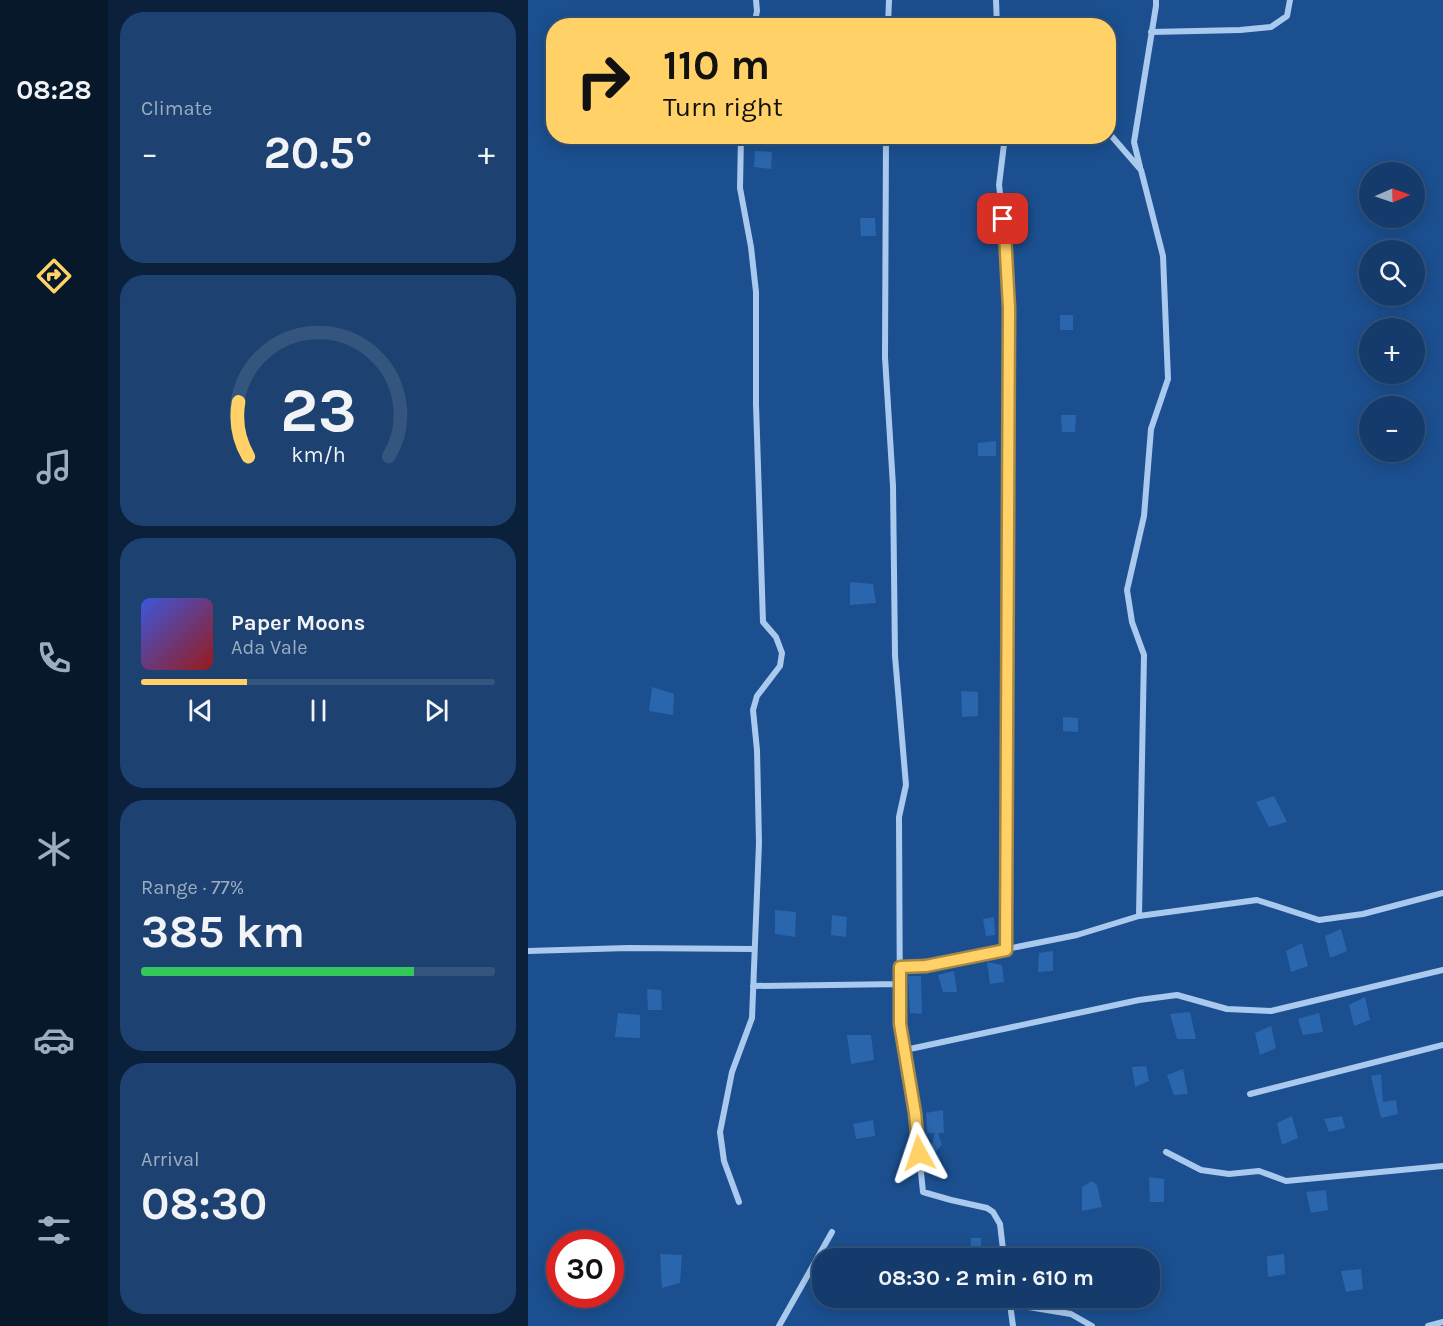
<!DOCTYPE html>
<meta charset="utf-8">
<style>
:root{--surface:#143b6b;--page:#1d4271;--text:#f1f3f6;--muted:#9dadc1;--line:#33557e;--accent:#ffd166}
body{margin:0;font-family:Karla,sans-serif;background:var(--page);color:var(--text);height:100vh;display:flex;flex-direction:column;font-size:22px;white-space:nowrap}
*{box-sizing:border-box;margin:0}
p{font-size:20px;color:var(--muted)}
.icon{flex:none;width:33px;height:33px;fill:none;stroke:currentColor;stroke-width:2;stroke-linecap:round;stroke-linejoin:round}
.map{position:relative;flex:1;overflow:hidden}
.details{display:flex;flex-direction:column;gap:12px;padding:12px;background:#0b203b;width:420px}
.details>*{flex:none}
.banner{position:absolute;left:18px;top:18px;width:570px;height:126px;border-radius:24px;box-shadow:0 3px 15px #0003,0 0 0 2px var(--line);background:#ffd166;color:#111;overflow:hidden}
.needle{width:39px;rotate:88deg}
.buttons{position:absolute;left:831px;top:162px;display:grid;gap:12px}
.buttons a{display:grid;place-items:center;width:66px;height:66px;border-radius:50%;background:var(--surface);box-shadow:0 3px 15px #0003,0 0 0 2px var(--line);font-size:30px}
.speed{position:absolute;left:18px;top:1230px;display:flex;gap:12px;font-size:30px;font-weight:700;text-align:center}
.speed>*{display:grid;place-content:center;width:78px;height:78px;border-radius:50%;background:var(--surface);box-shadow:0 3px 15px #0003,0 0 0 2px var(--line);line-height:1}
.speed .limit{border:9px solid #d22;background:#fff;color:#111}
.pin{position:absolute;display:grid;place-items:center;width:51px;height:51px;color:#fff;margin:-26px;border-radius:12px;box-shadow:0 3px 9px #0006}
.me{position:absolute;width:66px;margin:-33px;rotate:355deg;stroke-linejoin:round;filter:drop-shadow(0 0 4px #0008)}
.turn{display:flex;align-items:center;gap:21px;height:126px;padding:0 18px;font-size:27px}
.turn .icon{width:78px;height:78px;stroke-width:2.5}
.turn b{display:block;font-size:42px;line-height:51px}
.big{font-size:45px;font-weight:700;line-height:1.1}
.details .tile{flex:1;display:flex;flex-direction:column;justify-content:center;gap:9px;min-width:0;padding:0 21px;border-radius:24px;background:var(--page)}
.details .dial{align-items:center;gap:0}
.dial svg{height:156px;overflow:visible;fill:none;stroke:var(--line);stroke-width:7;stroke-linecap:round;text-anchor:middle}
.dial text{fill:var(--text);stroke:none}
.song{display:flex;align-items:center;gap:18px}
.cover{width:72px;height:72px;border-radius:9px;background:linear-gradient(135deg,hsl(230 70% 55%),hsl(0 70% 35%))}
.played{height:6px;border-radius:3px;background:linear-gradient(90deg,var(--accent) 30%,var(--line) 30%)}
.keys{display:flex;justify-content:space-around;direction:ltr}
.heat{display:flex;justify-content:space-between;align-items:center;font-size:33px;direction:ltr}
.charge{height:9px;border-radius:4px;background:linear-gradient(90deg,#34c759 77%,var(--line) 0)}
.trip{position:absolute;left:284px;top:1248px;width:348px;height:60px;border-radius:24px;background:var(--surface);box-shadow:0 3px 15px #0003,0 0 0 2px var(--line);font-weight:700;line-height:60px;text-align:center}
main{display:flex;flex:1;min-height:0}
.dock{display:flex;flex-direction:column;width:108px;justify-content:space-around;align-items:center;background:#08182b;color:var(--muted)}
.dock .icon{width:42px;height:42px}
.dock .on{color:var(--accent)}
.dock b{font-size:27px;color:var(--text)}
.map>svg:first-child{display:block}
.building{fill:#2a66ad}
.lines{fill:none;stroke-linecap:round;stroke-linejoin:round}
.minor{stroke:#a9c9ee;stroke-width:6}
.route-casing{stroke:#a68842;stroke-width:15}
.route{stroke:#ffd166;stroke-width:10}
</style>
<main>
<nav class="dock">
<b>08:28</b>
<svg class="icon on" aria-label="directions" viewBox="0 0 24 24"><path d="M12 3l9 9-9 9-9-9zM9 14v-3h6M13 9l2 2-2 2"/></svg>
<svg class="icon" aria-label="music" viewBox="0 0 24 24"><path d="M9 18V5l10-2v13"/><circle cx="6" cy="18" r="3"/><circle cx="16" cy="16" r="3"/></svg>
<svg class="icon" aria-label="phone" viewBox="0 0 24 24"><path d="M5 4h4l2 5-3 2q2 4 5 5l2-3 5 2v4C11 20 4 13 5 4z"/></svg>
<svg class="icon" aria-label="climate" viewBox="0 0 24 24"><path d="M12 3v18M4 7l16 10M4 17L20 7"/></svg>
<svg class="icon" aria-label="car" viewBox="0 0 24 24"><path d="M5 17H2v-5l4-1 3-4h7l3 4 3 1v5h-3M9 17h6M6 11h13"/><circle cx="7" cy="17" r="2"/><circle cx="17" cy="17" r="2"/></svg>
<svg class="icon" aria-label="filters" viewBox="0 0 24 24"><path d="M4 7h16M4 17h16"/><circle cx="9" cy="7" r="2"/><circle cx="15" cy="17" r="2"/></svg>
</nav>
<section class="details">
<div class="tile"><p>Climate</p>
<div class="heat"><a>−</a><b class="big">20.5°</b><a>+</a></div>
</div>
<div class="tile dial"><svg viewBox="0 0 100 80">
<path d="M14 69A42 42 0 1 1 86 69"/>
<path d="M14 69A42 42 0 0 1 9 41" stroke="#ffd166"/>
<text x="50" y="56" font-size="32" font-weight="700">23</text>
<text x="50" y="72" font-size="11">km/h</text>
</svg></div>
<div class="tile">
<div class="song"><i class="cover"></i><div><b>Paper Moons</b><p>Ada Vale</p></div></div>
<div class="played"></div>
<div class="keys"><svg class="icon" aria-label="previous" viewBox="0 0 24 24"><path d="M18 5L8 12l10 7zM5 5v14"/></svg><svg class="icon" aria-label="pause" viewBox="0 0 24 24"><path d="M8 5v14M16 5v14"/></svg><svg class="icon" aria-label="next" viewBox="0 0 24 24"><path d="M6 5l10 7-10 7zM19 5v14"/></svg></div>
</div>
<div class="tile"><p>Range · 77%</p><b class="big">385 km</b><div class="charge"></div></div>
<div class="tile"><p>Arrival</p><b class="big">08:30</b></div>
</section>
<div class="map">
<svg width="915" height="1326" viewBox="0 0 915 1326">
<rect width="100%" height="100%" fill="#1b4f8f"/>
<!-- building -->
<path class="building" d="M227,151L244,152L243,169L226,167Z
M332,218H347L348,236H333Z
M532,315H545V330H532Z
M533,415H548L547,432H534Z
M468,441V456H450V443Z
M322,582L345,584L348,603L322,605Z
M124,687L146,694L145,715L121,711Z
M433,691L450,692V716L434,717Z
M535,717L550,718V732L535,731Z
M746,796L759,822L741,827L728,802Z
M247,910L268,912L267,937L247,934Z
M304,915L319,917L318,937L303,935Z
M466,917L467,935L458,936L455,919Z
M813,929L819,951L802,958L797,936Z
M774,943L780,966L763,972L758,951Z
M525,951V971L510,972L511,953Z
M459,962L474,965L476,982L462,984Z
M426,971L429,992H415L410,975Z
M380,976H393L394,1014L382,1013Z
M119,989L133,990L134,1010H120Z
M837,997L842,1020L826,1026L821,1005Z
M662,1012L668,1039H649L642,1014Z
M90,1013L112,1015V1038L87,1037Z
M791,1013L795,1032L775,1035L770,1019Z
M743,1026L748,1048L732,1055L727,1033Z
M319,1035H343L346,1060L323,1064Z
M618,1066L621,1081L607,1087L604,1067Z
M655,1069L660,1094L646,1095L639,1075Z
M853,1074L855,1102L868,1100L870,1114L853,1118L843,1076Z
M415,1110L416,1133H410L414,1145L409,1150L407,1159L402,1160L399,1158V1155L404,1148V1144L407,1133H399L398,1113Z
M764,1116L770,1138L754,1145L749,1123Z
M814,1116L817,1128L801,1132L796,1119Z
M345,1120L347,1136L328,1139L325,1124Z
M621,1177L636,1179V1202H622Z
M564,1181L569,1185L574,1207L554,1211V1187Z
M798,1190L800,1210L783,1213L778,1192Z
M443,1238H453V1258H442Z
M132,1254L154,1255L152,1283L134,1288Z
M756,1254L757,1274L740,1277L739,1256Z
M833,1269L835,1289L818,1292L813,1271Z"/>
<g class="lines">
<!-- minor -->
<path class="minor" d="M468,0L469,26
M226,26L229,11L228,0
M360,26L361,0
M372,26C394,24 441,16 460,26
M623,32L712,30L743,27L759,16L762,0
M580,132L613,170L635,256L640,379L623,429L616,516L599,590L604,622L616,655L611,916
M358,136L357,357L365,486L367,656L378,785L371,817L372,1024L387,1113L395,1192L423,1200L459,1208L465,1212L472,1224L476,1258
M477,136L471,185L477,234L481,308L478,950
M612,167L606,142L628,6V0
M0,951L100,948L226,949
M372,967L398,965L549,935L611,916L729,900L791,920L835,914L915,893
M225,986L372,984
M377,1050L611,1000L649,995L699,1009L743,1011L915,970
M722,1094L915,1045
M638,1152L673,1170L701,1174L731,1171L758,1181L915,1166
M211,1202L196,1161L192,1132L204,1072L224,1018L231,843L229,750L225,710L229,696L252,666L254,653L248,637L235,622L228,404V292L223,247L212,188L213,136
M481,1298L482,1304L543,1314L564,1326
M482,1304L485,1326
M251,1326L304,1232
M900,1326L915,1322"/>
</g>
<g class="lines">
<!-- route casing -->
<g class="route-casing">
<path id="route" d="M391,1153L387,1113L372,1024V967L398,966L478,950L481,308L477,234L475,219"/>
</g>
<!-- route -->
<use href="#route" class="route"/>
</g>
</svg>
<div class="buttons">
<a><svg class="needle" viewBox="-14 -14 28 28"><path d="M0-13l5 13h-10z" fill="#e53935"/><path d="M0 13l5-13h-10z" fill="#9dadc1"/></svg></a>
<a><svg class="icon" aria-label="search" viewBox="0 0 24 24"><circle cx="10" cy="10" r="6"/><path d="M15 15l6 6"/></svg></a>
<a>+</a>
<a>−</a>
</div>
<div class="speed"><div class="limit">30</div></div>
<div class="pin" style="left:475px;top:219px;background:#d93025"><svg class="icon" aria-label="arrive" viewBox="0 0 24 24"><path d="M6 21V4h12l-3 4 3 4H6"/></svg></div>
<svg class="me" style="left:391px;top:1153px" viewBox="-20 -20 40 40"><path d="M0-17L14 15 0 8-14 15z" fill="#ffd166" stroke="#fff" stroke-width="4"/></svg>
<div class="trip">08:30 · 2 min · 610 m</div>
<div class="banner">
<div class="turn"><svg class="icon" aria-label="right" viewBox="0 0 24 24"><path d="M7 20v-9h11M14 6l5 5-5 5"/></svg><div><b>110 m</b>Turn right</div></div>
</div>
</div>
</main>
